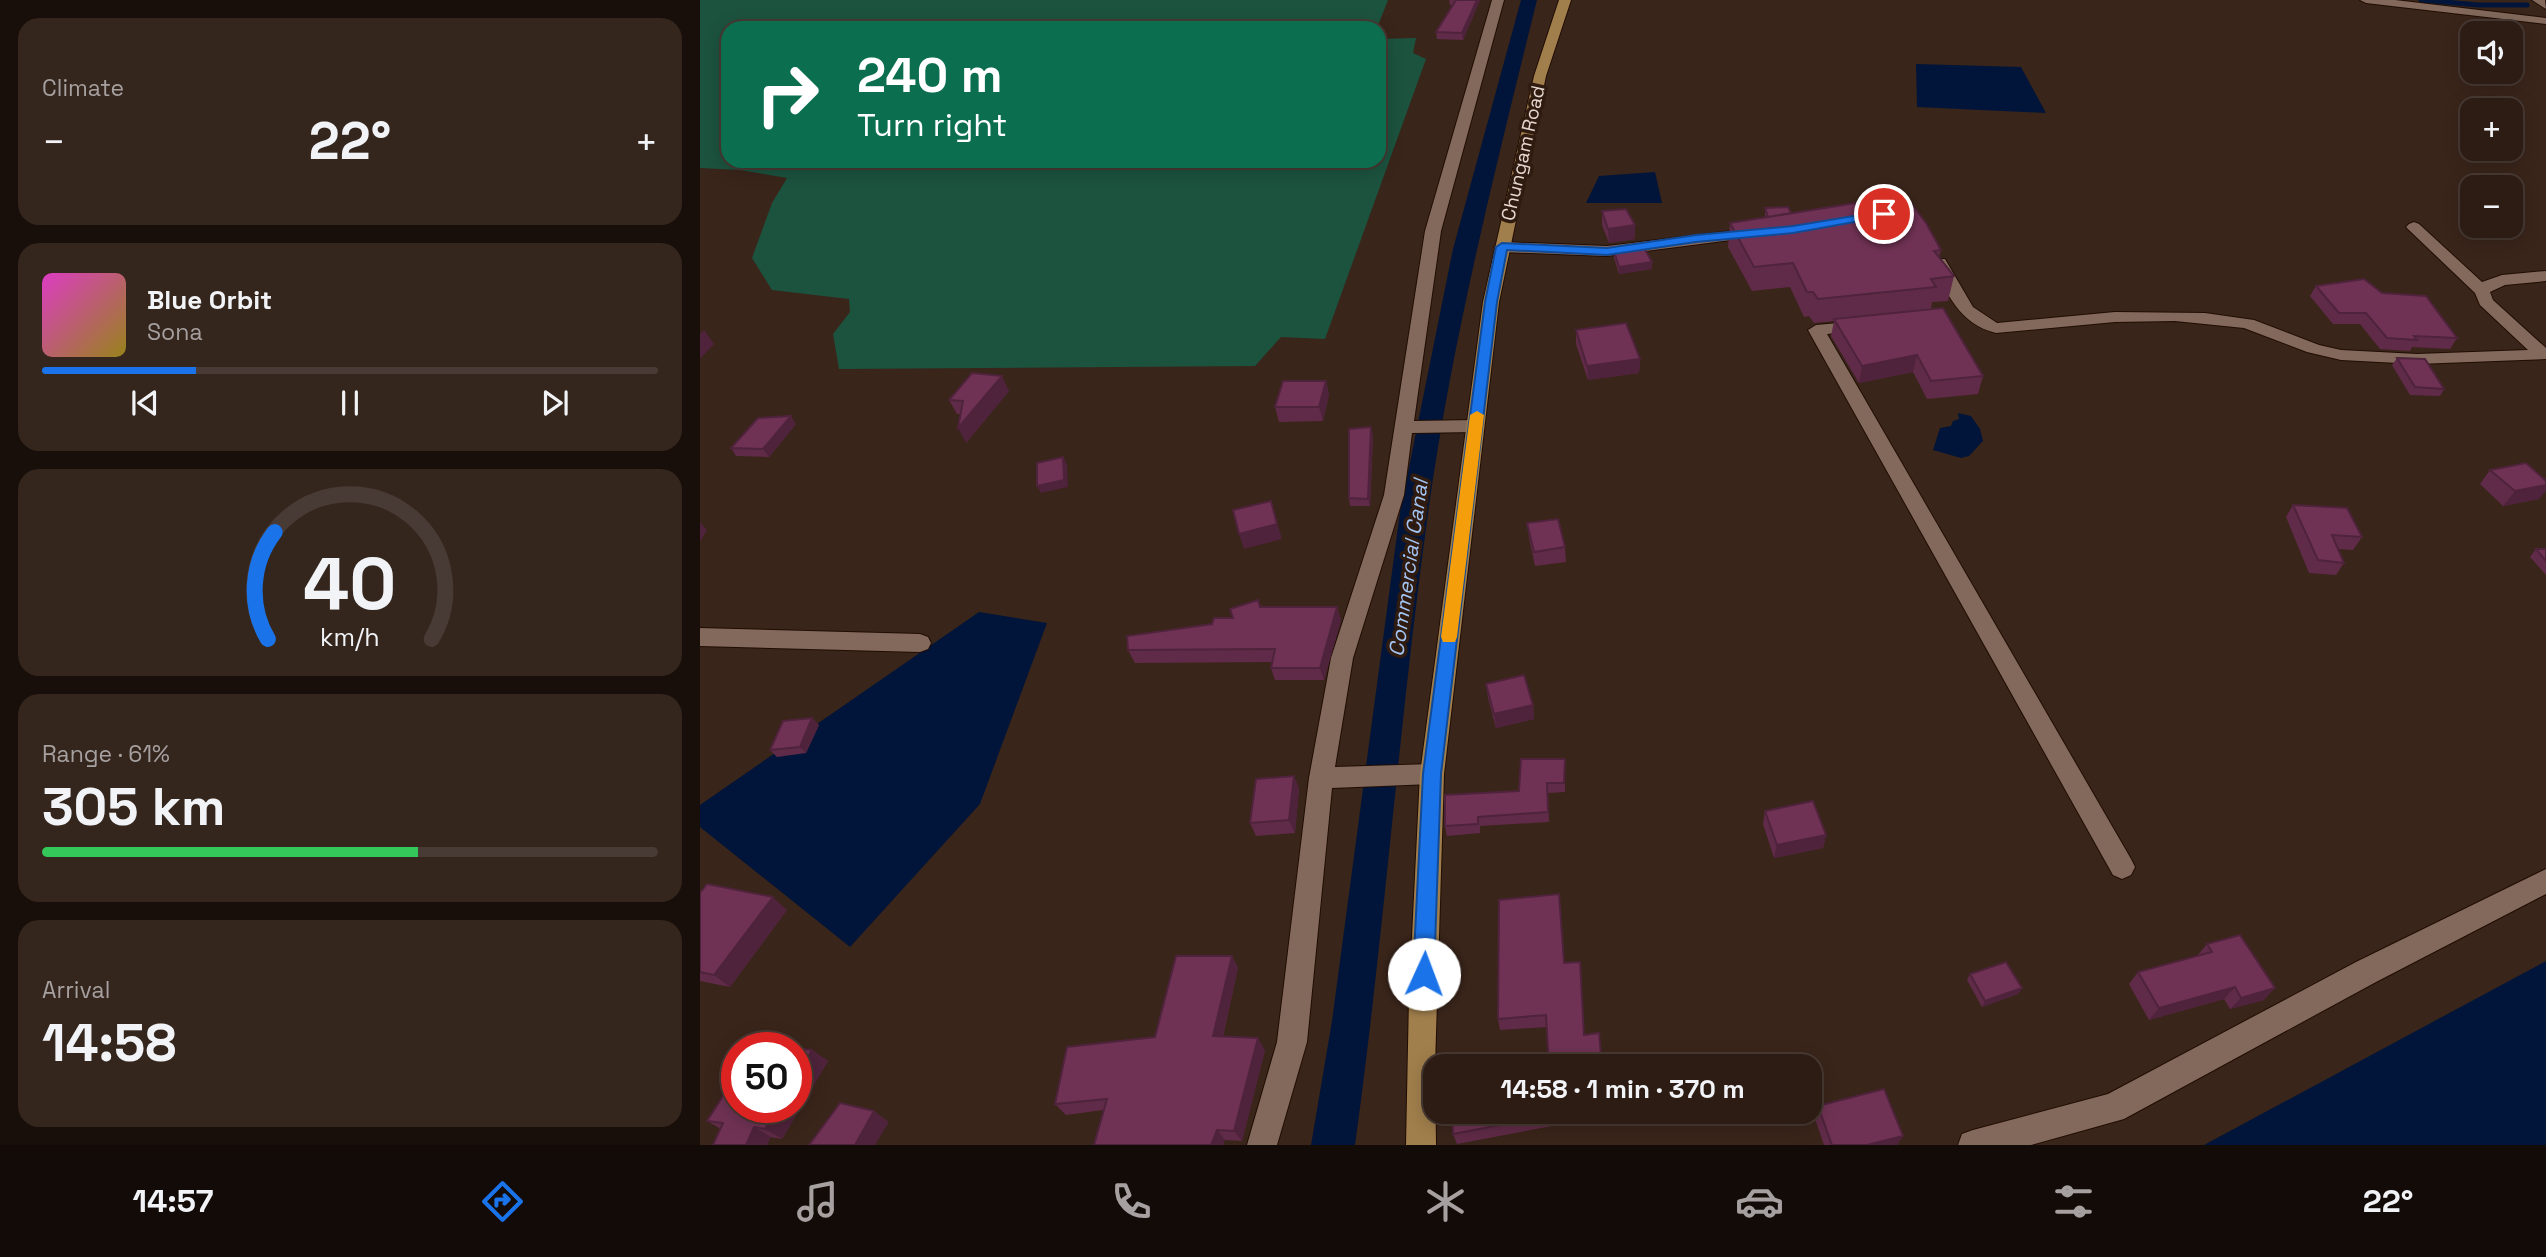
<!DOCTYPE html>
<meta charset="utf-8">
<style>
:root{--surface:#2c1c14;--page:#34251d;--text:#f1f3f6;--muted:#a6a1a0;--line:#483a34;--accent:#1a73e8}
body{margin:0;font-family:"Space Grotesk",sans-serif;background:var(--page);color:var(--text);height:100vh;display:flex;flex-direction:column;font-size:26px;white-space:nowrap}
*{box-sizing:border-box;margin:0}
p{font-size:23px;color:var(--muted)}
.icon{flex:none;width:38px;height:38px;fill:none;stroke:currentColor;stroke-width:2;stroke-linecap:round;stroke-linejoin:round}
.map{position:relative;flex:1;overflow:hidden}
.details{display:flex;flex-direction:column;gap:18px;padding:18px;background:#180f0b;width:700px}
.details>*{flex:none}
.guide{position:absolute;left:21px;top:21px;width:665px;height:147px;border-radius:21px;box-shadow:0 4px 18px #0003,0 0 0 2px var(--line);background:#0b6e4f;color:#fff;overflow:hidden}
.fabs{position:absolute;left:1760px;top:21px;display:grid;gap:14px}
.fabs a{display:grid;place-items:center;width:63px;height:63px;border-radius:14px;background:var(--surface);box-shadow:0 4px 18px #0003,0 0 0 2px var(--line);font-size:35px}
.speed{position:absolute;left:21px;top:1032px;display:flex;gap:14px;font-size:35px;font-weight:700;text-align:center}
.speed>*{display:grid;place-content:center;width:91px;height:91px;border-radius:50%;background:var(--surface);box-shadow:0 4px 18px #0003,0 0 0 2px var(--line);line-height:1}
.speed .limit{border:10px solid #d22;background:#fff;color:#111}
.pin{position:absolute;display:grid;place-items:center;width:60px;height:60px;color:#fff;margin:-30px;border:4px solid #fff;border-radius:50%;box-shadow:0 2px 7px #0007}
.me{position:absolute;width:77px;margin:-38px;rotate:2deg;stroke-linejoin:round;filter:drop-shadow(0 0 5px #0008)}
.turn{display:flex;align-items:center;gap:24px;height:147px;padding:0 21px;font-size:32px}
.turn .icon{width:91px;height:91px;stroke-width:2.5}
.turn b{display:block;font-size:49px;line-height:60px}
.big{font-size:52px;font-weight:700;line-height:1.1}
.details .widget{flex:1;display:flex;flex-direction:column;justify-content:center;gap:10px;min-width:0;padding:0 24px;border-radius:21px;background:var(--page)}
.details .dial{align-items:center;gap:0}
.dial svg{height:182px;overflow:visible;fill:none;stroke:var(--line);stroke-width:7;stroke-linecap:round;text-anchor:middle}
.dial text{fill:var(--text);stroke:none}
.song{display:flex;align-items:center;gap:21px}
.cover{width:84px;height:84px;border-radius:10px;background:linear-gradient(135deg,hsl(310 70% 55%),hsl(50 70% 35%))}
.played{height:7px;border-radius:4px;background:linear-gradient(90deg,var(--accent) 25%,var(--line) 25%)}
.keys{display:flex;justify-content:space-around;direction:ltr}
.heat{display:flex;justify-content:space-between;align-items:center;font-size:38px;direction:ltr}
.charge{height:10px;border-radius:5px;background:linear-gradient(90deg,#34c759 61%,var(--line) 0)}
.trip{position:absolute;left:723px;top:1054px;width:399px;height:70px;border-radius:21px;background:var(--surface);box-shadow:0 4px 18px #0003,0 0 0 2px var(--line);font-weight:700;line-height:70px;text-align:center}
.menu{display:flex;height:112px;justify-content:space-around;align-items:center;background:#120b08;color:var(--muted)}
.menu .icon{width:49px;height:49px}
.menu .selected{color:var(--accent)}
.menu b{font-size:32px;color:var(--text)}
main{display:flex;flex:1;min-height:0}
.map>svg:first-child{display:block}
.green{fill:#1c533f}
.water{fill:#001539}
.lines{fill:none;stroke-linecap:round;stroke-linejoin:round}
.stream{stroke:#001539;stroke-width:5}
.canal{fill:#001539;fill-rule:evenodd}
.minor-casing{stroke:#210d04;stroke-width:2}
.major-casing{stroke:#210d04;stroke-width:2}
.minor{fill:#82695c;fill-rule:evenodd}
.major{fill:#a17f4c;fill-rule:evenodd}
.wall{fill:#602b48}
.shaded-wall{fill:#4e233b}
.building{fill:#703254;stroke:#4e233b;stroke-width:2}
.route{fill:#1a73e8;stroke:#114b97;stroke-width:2}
.slow{fill:#f59e0b}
.labels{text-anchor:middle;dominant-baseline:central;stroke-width:7;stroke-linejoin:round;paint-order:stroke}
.street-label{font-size:19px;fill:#e6d7d0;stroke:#301b10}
.water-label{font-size:21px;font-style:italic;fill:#a3c5f4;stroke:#301b10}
</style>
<main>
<section class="details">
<div class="widget"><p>Climate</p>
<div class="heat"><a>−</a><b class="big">22°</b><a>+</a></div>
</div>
<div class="widget">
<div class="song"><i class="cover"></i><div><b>Blue Orbit</b><p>Sona</p></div></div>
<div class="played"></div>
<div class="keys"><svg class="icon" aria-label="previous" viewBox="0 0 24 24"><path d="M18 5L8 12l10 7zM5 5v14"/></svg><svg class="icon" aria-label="pause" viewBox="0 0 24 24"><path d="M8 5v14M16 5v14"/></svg><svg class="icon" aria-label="next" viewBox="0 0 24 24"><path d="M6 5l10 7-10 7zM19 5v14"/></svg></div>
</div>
<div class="widget dial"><svg viewBox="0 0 100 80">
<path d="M14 69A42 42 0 1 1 86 69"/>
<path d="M14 69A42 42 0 0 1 17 22" stroke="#1a73e8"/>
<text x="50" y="56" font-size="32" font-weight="700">40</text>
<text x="50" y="72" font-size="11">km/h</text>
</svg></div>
<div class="widget"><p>Range · 61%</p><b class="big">305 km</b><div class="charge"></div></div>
<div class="widget"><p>Arrival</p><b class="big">14:58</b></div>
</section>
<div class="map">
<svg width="1846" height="1145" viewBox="0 0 1846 1145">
<rect width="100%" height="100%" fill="#3a251a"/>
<!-- green -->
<path class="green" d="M0,0H688L677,28H28V161H679V39L716,38L713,53L726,59L625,339L581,337L555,366L139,369L133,334L150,312L149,299L72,290L52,258L72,203L87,178L40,170L0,168Z"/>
<!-- water -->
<path class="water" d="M1216,64L1321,67L1346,113L1217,107Z
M955,172L962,203H886L899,176Z
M1258,413L1271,416L1280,429L1283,441L1269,456L1261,458L1233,450L1240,428L1251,426L1253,421L1259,419Z
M279,612L347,623L280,804L150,947L0,827V805Z
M1846,961V1145H1504Z"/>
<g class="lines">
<!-- stream -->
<path class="stream" d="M1721,0L1779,5H1827"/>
<!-- canal -->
<path class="canal" d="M821,0H837C795,170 752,340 728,513C699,723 684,935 655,1145H611L632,1021L700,512L753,249Z"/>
<!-- minor casing -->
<g class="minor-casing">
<path id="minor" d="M792,0H804L741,231L714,421L775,420L784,426L775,432L712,433L704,495L653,658L635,767L732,764L741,767L744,774L741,781L732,784L632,788L607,1042L577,1145H547L577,1042L609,778L631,658L684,495L725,231Z
M1660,0H1695L1846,18V24L1666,3Z
M1832,0H1845L1846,9Z
M1714,222L1719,224L1782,282L1802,275L1846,271V281L1805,285L1790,292L1793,300L1846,348V359L1717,364L1641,360L1607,352L1544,328L1475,321L1415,322L1296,333C1259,324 1247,293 1231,262L1233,259H1245L1273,307L1297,323L1415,312L1505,313L1554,320L1619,345L1641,350L1717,354L1828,350L1780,305L1775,293L1709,230L1706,227L1709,224Z
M1057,228L1065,233L1062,236L907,256L802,252L794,247L802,242L907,246Z
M1162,321L1168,322L1170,326L1168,330L1127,334L1431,859L1435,867L1431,875L1422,879L1413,875L1108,330L1116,325Z
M0,628L220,634L228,637L231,643L228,649L220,652L0,646Z
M1846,869V894L1676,982L1424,1119L1331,1145H1258L1262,1134L1273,1130L1408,1094L1656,962Z"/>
</g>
<!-- major casing -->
<g class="major-casing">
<path id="major" d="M859,0H871L846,76L799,302L744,774L735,1066L736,1145H706L709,998L720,774L783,302L834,76Z"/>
</g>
<!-- minor -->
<use href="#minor" class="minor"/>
<!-- major -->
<use href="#major" class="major"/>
</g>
<!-- wall -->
<path class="wall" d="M749,0H780L763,40L737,39L736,32L753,5H750Z
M1065,208L1241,250L1239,257L1254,276L1248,301L1232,302L1231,309L1283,376L1278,394L1227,399L1213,372L1159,383L1131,336L1134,321L1114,323L1109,316L1104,317L1090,287L1052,291L1028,247L1030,223L1065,217Z
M902,211L935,225V239L909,243L902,225Z
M914,251L952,262V269L919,274L914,258Z
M1616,286L1682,293L1757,338L1750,349L1712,347L1710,351L1680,349L1660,324H1633L1610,296Z
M876,330L940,359L939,373L888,380L876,344Z
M1697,358L1744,389L1740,396L1710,395L1692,365Z
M626,381L629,395L623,421L579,422L575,407Z
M309,391L266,443L260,414H257L249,400Z
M96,424L69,457L36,456L31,448Z
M673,435L670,506H650L649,498Z
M1790,470L1846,481V490L1839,499L1803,506L1780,484Z
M1593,505L1662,537L1653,550L1638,549L1644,563L1636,575L1609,573L1586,517Z
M827,523L865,547L866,562L835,566L829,538Z
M1836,549H1846V575L1830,557Z
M560,607H637L641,620L624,680H575L571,668L572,662L435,663L428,650L533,618Z
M786,684L833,705L834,719L796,728L788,698Z
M112,718L119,725L106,753L77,757L70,750Z
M865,759V792L848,793L849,822L780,826V833L747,836L745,826L819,791Z
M594,776L599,789L595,833L556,836L550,823Z
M1065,811L1126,835L1123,848L1074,858L1063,824Z
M0,893L87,910L30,987L0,981Z
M1507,944L1564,1000L1530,1009L1524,999L1449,1020L1429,984L1438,972L1497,956Z
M532,956L538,968L523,1037L565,1050L542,1141L525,1140L523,1145H394L403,1110L366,1115L355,1104L455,1037Z
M864,963L884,1035L902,1066L847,1027L800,1030L798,1019Z
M1270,974L1322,988L1318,994L1282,1007L1267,980Z
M112,1050L128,1061L82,1139L21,1129L7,1121Z
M1118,1106L1203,1136L1197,1145H1124L1114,1116Z
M752,1111H905V1116L757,1144L753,1134Z"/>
<!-- shaded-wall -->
<path class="shaded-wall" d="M777,0H780L763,40L762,33Z
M935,225V239L909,243L908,229Z
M952,262V269L919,274V267Z
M4,330L14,344L0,359V334Z
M1217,355L1213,372L1159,383L1162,366Z
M940,359L939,373L888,380L887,366Z
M302,376L309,391L266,443L258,428Z
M626,381L629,395L623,421L619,407Z
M91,416L96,424L69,457L63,449Z
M671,427L673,435L670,506L668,499Z
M363,457L367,464L368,487L341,493L337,486Z
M1846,485V490L1839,499L1803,506L1815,491Z
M571,501L582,539L544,549L539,534Z
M0,522L7,530L0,542Z
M637,607L641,620L624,680L620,668Z
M833,705L834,719L796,728L794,714Z
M112,718L119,725L106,753L100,747Z
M594,776L599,789L595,833L589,820Z
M1126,835L1123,848L1074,858L1077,845Z
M73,897L87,910L30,987L14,975Z
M532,956L538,968L520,1048L513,1036Z
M1535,987L1524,999L1449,1020L1459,1008Z
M1322,988L1318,994L1282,1007L1285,1001Z
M1575,988L1564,1000L1530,1009L1541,998Z
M558,1038L565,1050L542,1141L534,1131Z
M112,1050L128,1061L82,1139L65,1129L78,1108H96V1077Z
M174,1111L189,1122L175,1145H155Z
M54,1127L71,1137L67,1145H46Z
M517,1130L525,1140L523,1145H511Z
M1203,1136L1197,1145H1167Z"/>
<!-- building -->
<path class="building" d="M756,0H777L762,33L736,32Z
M1200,196L1208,199L1226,223L1241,250L1234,251L1254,276L1231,279L1236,287L1118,299L1113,292H1107L1093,263L1054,267L1030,223Z
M1088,207L1091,213L1068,217L1065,208Z
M926,209L935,225L908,229L902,211Z
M943,246L952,262L919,267L914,251Z
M1664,279L1682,293L1726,296L1757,338L1714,336L1717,340L1687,338L1666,313H1639L1616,286Z
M1243,308L1283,376L1231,381L1217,355L1162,366L1134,319Z
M926,323L940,359L887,366L876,330Z
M1697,358L1725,359L1744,389L1715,387Z
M272,373L302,376L258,428L263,401L249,400Z
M583,381H626L619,407H575Z
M91,416L63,449L31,448L58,418Z
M671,427L668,499L649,498V429Z
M363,457L364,480L337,486V463Z
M1826,463L1846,481V485L1815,491L1790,470Z
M571,501L577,524L539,534L533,510Z
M1593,505L1647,508L1662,537L1632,535L1644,563L1618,560Z
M858,519L865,547L834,552L827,523Z
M1836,549H1846V561Z
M558,600L560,607H637L620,668H571L575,649L428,650L427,636L512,624L514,618H533L530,609Z
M824,675L833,705L794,714L786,684Z
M112,718L100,747L70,750L83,721Z
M821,759H865L864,783H847L848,812L778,817V824L745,826V795L819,791Z
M594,776L589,820L550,823L556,779Z
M1113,801L1126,835L1077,845L1065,811Z
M7,884L73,897L14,975L0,972V893Z
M859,894L864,963L880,962L884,1035L899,1033L902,1066H849L846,1015L798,1019L799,900Z
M1540,935L1575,988L1541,998L1535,987L1459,1008L1438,972L1512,952L1507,944Z
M476,956H532L513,1036L558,1038L534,1131L517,1130L511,1145H394L407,1099L355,1104L367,1047L455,1037Z
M1306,962L1322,988L1285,1001L1270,974Z
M56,1043L112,1050L96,1077V1048H53Z
M37,1074V1108H78L65,1129L54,1127L46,1145H13L23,1123L7,1121Z
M1184,1089L1203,1136L1167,1145H1132L1118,1106Z
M140,1103L174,1111L155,1145H109Z
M752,1111H874L753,1134Z"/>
<!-- route -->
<path class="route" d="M1184,211L1189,214L1188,216L1093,233L996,242L907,255L807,250L797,302L741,774L734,974L731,981L724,984L716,981L713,974L723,774L785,302L796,247L802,243L907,248L996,235L1093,226Z"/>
<!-- slow -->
<path class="slow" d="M777,411L784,415L757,637L755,642H743L741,637L770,415Z"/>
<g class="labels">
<!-- street labels -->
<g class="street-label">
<text transform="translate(823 153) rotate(-77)">Chungam Road</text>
</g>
<!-- water labels -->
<g class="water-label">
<text transform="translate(708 568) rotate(-82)">Commercial Canal</text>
</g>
</g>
</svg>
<div class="fabs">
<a><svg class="icon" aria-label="sound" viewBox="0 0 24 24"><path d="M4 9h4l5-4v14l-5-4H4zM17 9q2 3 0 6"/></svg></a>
<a>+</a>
<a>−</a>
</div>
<div class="speed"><div class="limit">50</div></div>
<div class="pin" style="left:1184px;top:214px;background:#d93025"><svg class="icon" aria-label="arrive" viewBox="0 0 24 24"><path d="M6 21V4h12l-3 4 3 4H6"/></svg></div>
<svg class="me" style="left:724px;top:974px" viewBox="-20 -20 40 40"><circle r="19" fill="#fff"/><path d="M0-13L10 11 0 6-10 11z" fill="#1a73e8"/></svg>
<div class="trip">14:58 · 1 min · 370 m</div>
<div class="guide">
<div class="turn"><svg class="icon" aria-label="right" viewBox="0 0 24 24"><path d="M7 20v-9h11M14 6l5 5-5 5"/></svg><div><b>240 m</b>Turn right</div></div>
</div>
</div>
</main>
<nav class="menu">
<b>14:57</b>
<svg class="icon selected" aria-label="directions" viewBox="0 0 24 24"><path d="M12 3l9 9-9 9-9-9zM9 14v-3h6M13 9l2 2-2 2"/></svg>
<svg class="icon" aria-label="music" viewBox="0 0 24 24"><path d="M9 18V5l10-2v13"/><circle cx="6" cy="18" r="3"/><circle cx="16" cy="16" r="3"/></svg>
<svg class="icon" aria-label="phone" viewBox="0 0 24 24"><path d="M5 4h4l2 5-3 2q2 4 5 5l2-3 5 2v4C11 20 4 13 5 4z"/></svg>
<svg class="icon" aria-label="climate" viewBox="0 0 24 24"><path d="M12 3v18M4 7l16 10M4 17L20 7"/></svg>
<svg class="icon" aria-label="car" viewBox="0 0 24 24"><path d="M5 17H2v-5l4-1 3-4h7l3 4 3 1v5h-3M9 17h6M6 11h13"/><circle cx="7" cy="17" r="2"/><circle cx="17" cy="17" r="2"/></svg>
<svg class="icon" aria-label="filters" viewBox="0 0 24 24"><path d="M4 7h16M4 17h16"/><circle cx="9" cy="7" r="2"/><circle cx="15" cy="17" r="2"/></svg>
<b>22°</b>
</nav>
